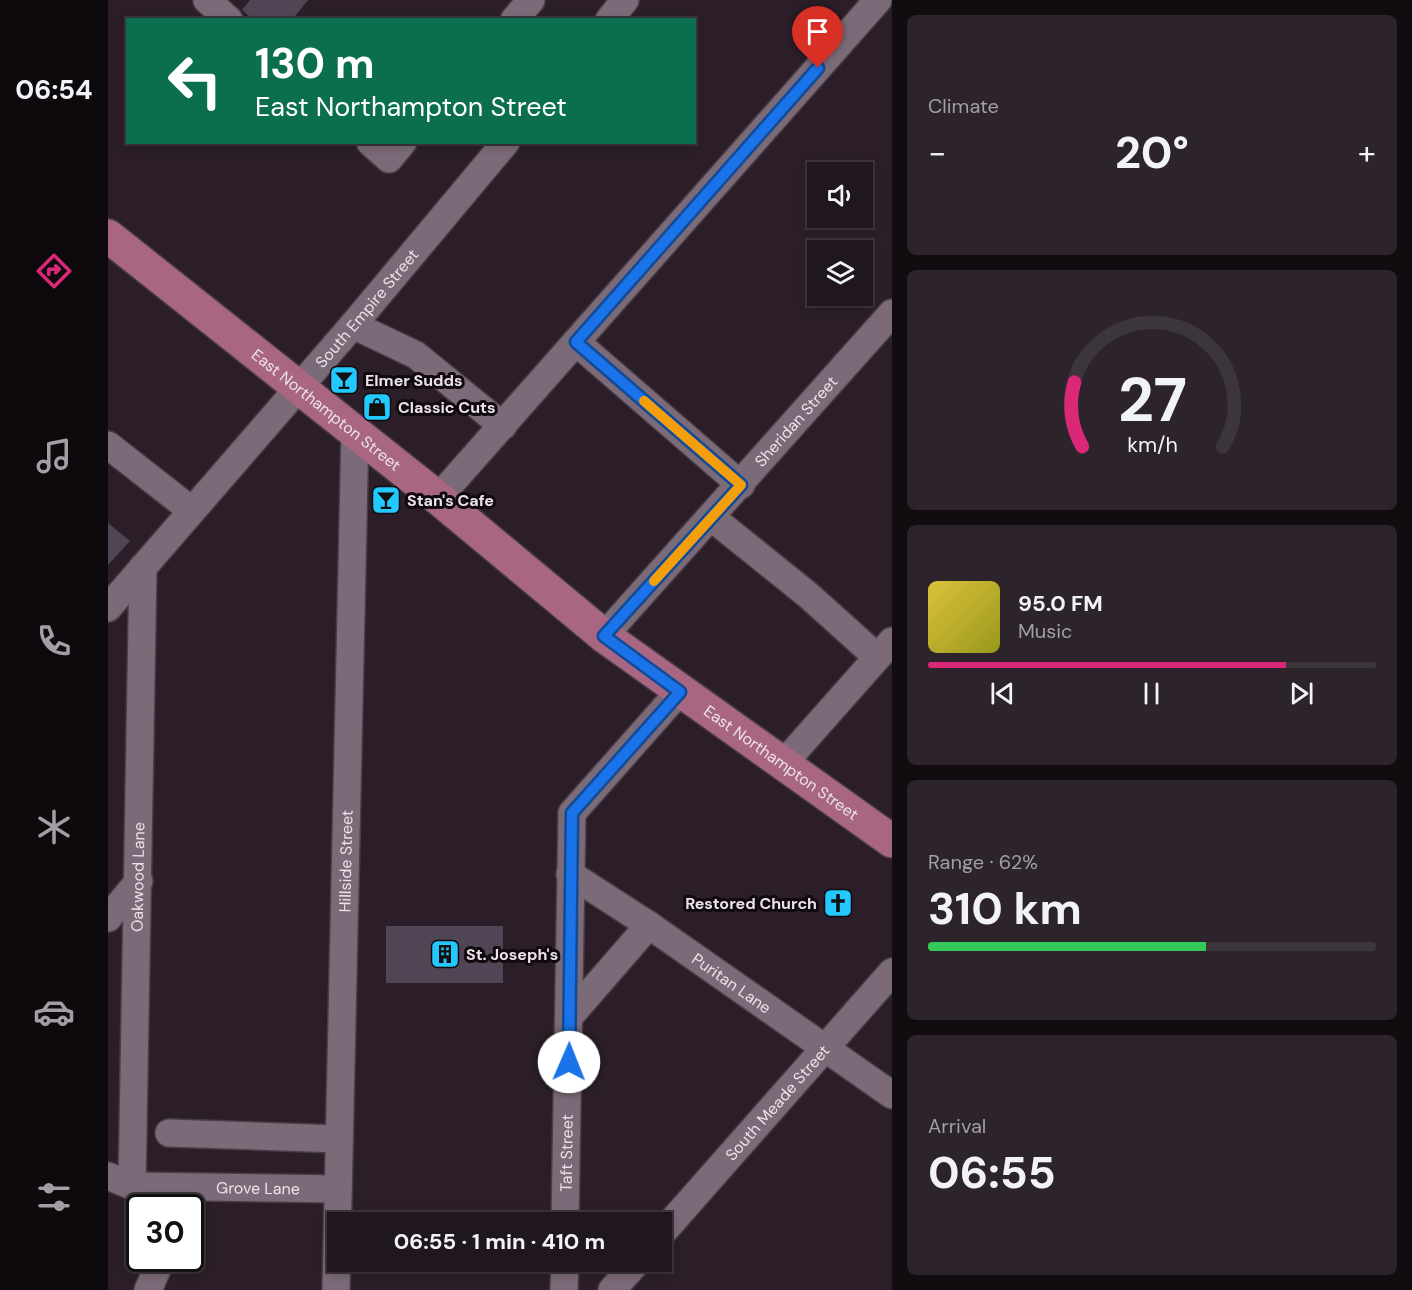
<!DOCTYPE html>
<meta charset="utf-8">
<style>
:root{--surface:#20161e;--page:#2d232b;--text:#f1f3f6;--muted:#a29fa4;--line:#3d353c;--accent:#db2777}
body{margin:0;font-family:"DM Sans",sans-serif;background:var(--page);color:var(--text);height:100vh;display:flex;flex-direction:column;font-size:22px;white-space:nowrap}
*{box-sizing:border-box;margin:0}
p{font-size:20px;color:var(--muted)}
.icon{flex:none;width:33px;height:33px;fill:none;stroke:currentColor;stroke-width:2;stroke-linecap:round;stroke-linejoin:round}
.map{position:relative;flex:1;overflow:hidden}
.sheet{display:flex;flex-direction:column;gap:15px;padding:15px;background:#120c10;width:520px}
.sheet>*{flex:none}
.hud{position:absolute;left:18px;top:18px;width:570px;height:126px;border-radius:0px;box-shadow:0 3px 9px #0003,0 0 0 2px var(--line);background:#0b6e4f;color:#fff;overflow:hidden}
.controls{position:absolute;left:699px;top:162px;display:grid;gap:12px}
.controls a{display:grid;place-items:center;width:66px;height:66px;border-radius:0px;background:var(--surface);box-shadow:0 3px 9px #0003,0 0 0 2px var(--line);font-size:30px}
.speed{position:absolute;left:18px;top:1194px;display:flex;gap:12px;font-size:30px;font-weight:700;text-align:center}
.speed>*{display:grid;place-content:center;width:78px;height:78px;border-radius:50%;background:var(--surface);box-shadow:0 3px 9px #0003,0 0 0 2px var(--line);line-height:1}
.speed .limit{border:3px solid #111;border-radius:9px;background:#fff;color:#111}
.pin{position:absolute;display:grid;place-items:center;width:51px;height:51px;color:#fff;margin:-62px -26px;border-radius:50% 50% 50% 0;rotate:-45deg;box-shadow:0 0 6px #0007}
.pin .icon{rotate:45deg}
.me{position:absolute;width:66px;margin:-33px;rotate:1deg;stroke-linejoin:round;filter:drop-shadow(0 0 4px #0008)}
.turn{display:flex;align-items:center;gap:21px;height:126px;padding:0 30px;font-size:27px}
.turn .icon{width:78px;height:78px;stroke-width:2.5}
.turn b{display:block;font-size:42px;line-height:51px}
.big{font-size:45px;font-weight:700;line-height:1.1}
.sheet .widget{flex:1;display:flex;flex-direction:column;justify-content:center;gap:9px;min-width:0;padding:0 21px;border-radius:9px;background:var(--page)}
.sheet .dial{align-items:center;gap:0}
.dial svg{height:156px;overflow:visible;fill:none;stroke:var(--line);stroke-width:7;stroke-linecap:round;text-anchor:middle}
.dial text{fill:var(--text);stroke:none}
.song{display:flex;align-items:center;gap:18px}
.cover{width:72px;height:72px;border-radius:9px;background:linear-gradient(135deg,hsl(50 70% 55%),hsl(60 70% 35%))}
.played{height:6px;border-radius:3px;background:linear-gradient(90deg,var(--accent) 80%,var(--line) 80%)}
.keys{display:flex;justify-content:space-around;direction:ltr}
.heat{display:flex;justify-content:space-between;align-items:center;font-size:33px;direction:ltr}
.charge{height:9px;border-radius:4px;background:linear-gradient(90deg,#34c759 62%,var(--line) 0)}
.trip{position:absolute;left:219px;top:1212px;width:345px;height:60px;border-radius:0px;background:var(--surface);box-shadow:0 3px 9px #0003,0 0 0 2px var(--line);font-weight:700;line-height:60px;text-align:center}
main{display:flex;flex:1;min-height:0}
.dock{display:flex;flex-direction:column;width:108px;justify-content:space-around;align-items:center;background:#0d090c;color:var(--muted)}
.dock .icon{width:42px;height:42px}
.dock .selected{color:var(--accent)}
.dock b{font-size:27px;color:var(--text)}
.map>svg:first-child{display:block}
.building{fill:#4f4554}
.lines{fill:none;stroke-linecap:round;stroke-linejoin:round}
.minor-casing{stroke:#483c45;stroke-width:30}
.major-casing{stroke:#483c45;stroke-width:36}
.minor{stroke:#7b6a77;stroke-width:27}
.major{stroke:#a86683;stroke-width:33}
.route-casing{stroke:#114b97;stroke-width:15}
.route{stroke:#1a73e8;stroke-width:10}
.slow{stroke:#f59e0b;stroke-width:10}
.labels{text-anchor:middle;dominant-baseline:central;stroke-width:6;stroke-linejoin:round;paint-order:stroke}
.street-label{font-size:16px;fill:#ece2e9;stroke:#100a0f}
.poi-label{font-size:16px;font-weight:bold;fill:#ece2e9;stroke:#100a0f;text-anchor:start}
</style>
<main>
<nav class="dock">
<b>06:54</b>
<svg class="icon selected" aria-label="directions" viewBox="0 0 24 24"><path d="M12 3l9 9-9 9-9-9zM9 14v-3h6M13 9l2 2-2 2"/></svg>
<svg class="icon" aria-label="music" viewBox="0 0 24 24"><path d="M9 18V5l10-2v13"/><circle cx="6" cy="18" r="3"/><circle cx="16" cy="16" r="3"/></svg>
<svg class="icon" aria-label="phone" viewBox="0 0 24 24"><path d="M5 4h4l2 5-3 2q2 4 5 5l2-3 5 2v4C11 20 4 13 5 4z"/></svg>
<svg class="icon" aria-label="climate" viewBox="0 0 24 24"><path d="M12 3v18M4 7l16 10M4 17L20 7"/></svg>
<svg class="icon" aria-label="car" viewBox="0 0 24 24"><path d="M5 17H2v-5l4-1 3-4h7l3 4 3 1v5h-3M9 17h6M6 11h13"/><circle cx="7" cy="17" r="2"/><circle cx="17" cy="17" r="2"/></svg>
<svg class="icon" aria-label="filters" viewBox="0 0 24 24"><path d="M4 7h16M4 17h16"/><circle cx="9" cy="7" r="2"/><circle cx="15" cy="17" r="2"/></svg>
</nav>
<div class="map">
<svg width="784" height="1290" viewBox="0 0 784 1290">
<rect width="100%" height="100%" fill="#2b1e28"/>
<!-- building -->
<path class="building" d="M142,0H200L184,20H145L134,10Z
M0,523L22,541L0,565Z
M278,926H395V983H278Z"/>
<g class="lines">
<!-- minor casing -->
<g class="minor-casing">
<g id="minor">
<path d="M99,0L121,20"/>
<path d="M406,20L423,0"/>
<path d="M501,20L517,0"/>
<path d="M262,142L281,159L295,142"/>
<path d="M245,325L308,355L395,426"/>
<path d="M468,342L633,485"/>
<path d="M0,445L83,510"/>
<path d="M330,498L770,0"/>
<path d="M603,517L700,595L769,657"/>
<path id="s1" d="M0,608L245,325L398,142"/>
<path id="s2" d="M496,636L784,313"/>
<path d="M675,764L784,641"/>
<path id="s3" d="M462,874L541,925L784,1095"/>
<path d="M0,918L31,881"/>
<path d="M462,1016L541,925"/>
<path d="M61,1133L231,1139"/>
<path id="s4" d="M0,1176L24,1186L230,1189"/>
<path id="s5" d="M24,1186L35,567"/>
<path id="s6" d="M457,1222L464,813L571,692"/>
<path id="s7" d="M554,1233L784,972"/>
<path d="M40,1290L54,1258"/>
<path id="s8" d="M228,1290L247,431"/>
<path d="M456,1290L457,1262"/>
<path d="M504,1290L529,1262"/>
</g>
</g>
<!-- major casing -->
<g class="major-casing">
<g id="major">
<path id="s9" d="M0,236L330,498L496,636L784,841"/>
</g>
</g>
<!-- minor -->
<use href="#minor" class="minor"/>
<!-- major -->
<use href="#major" class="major"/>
</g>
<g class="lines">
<!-- route casing -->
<g class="route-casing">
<path id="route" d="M461,1062L464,813L572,692L496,636L633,485L468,342L710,68"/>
</g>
<!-- route -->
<use href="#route" class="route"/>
<!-- slow -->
<path class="slow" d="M536,401L633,485L546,581"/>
</g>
<!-- icons -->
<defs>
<g id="bar-square" transform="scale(1.5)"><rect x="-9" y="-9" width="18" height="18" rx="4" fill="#23c9fe" stroke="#100a0f"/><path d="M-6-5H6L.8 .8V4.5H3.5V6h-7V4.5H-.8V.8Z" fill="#111"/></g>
<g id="shop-square" transform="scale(1.5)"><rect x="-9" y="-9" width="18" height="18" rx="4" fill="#23c9fe" stroke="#100a0f"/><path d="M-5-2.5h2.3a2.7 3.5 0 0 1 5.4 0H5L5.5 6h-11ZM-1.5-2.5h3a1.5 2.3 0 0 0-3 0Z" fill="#111"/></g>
<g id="church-square" transform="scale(1.5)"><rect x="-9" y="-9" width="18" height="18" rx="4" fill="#23c9fe" stroke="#100a0f"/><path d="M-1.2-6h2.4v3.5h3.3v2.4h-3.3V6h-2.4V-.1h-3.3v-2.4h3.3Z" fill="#111"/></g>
<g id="building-square" transform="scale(1.5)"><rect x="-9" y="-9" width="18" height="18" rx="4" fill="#23c9fe" stroke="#100a0f"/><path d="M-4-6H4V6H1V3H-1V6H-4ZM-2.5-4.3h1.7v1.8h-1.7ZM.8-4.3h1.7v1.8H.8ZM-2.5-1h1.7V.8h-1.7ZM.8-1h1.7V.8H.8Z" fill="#111"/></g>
</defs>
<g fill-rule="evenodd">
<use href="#bar-square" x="236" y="380"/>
<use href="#shop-square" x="269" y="407"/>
<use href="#bar-square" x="278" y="500"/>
<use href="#church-square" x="730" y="903"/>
<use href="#building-square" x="337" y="954"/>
</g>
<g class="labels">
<!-- street labels -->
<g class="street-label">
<text stroke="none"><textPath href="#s1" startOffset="396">South Empire Street</textPath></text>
<text stroke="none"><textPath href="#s9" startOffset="279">East Northampton Street</textPath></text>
<text stroke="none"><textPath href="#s2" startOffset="288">Sheridan Street</textPath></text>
<text stroke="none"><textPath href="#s9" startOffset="855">East Northampton Street</textPath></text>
<text stroke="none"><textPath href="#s8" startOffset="429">Hillside Street</textPath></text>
<text stroke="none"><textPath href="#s5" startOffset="309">Oakwood Lane</textPath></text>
<text stroke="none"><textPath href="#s3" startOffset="195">Puritan Lane</textPath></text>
<text stroke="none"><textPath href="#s7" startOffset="174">South Meade Street</textPath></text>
<text stroke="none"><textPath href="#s6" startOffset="69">Taft Street</textPath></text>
<text stroke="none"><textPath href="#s4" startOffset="152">Grove Lane</textPath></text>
</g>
<!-- poi labels -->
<g class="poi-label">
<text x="257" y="380">Elmer Sudds</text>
<text x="290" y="407">Classic Cuts</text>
<text x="299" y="500">Stan's Cafe</text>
<text x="709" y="903" text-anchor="end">Restored Church</text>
<text x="358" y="954">St. Joseph's</text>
</g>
</g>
</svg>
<div class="controls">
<a><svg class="icon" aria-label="sound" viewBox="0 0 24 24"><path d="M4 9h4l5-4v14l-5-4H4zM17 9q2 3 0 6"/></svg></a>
<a><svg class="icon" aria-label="layers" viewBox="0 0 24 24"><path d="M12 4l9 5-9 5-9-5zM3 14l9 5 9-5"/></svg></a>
</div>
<div class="speed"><div class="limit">30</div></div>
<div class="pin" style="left:710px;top:68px;background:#d93025"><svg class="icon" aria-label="arrive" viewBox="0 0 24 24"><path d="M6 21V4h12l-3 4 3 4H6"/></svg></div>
<svg class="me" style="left:461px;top:1062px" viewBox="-20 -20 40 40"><circle r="19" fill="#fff"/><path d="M0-13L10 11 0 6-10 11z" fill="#1a73e8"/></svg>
<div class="trip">06:55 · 1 min · 410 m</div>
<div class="hud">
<div class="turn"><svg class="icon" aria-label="left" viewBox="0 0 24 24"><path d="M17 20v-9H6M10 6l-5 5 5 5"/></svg><div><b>130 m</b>East Northampton Street</div></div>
</div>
</div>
<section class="sheet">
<div class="widget"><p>Climate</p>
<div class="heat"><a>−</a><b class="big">20°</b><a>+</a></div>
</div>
<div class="widget dial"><svg viewBox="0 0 100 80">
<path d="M14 69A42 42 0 1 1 86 69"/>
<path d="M14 69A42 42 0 0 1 10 36" stroke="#db2777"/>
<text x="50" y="56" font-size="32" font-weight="700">27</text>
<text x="50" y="72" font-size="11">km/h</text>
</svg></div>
<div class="widget">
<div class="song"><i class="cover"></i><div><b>95.0 FM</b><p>Music</p></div></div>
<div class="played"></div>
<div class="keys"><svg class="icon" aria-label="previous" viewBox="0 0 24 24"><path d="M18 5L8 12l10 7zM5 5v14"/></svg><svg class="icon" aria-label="pause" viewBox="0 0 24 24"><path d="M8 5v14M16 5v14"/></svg><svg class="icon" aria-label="next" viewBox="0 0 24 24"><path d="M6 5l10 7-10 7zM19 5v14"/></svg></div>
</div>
<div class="widget"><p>Range · 62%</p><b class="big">310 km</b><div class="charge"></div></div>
<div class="widget"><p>Arrival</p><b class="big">06:55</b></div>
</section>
</main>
